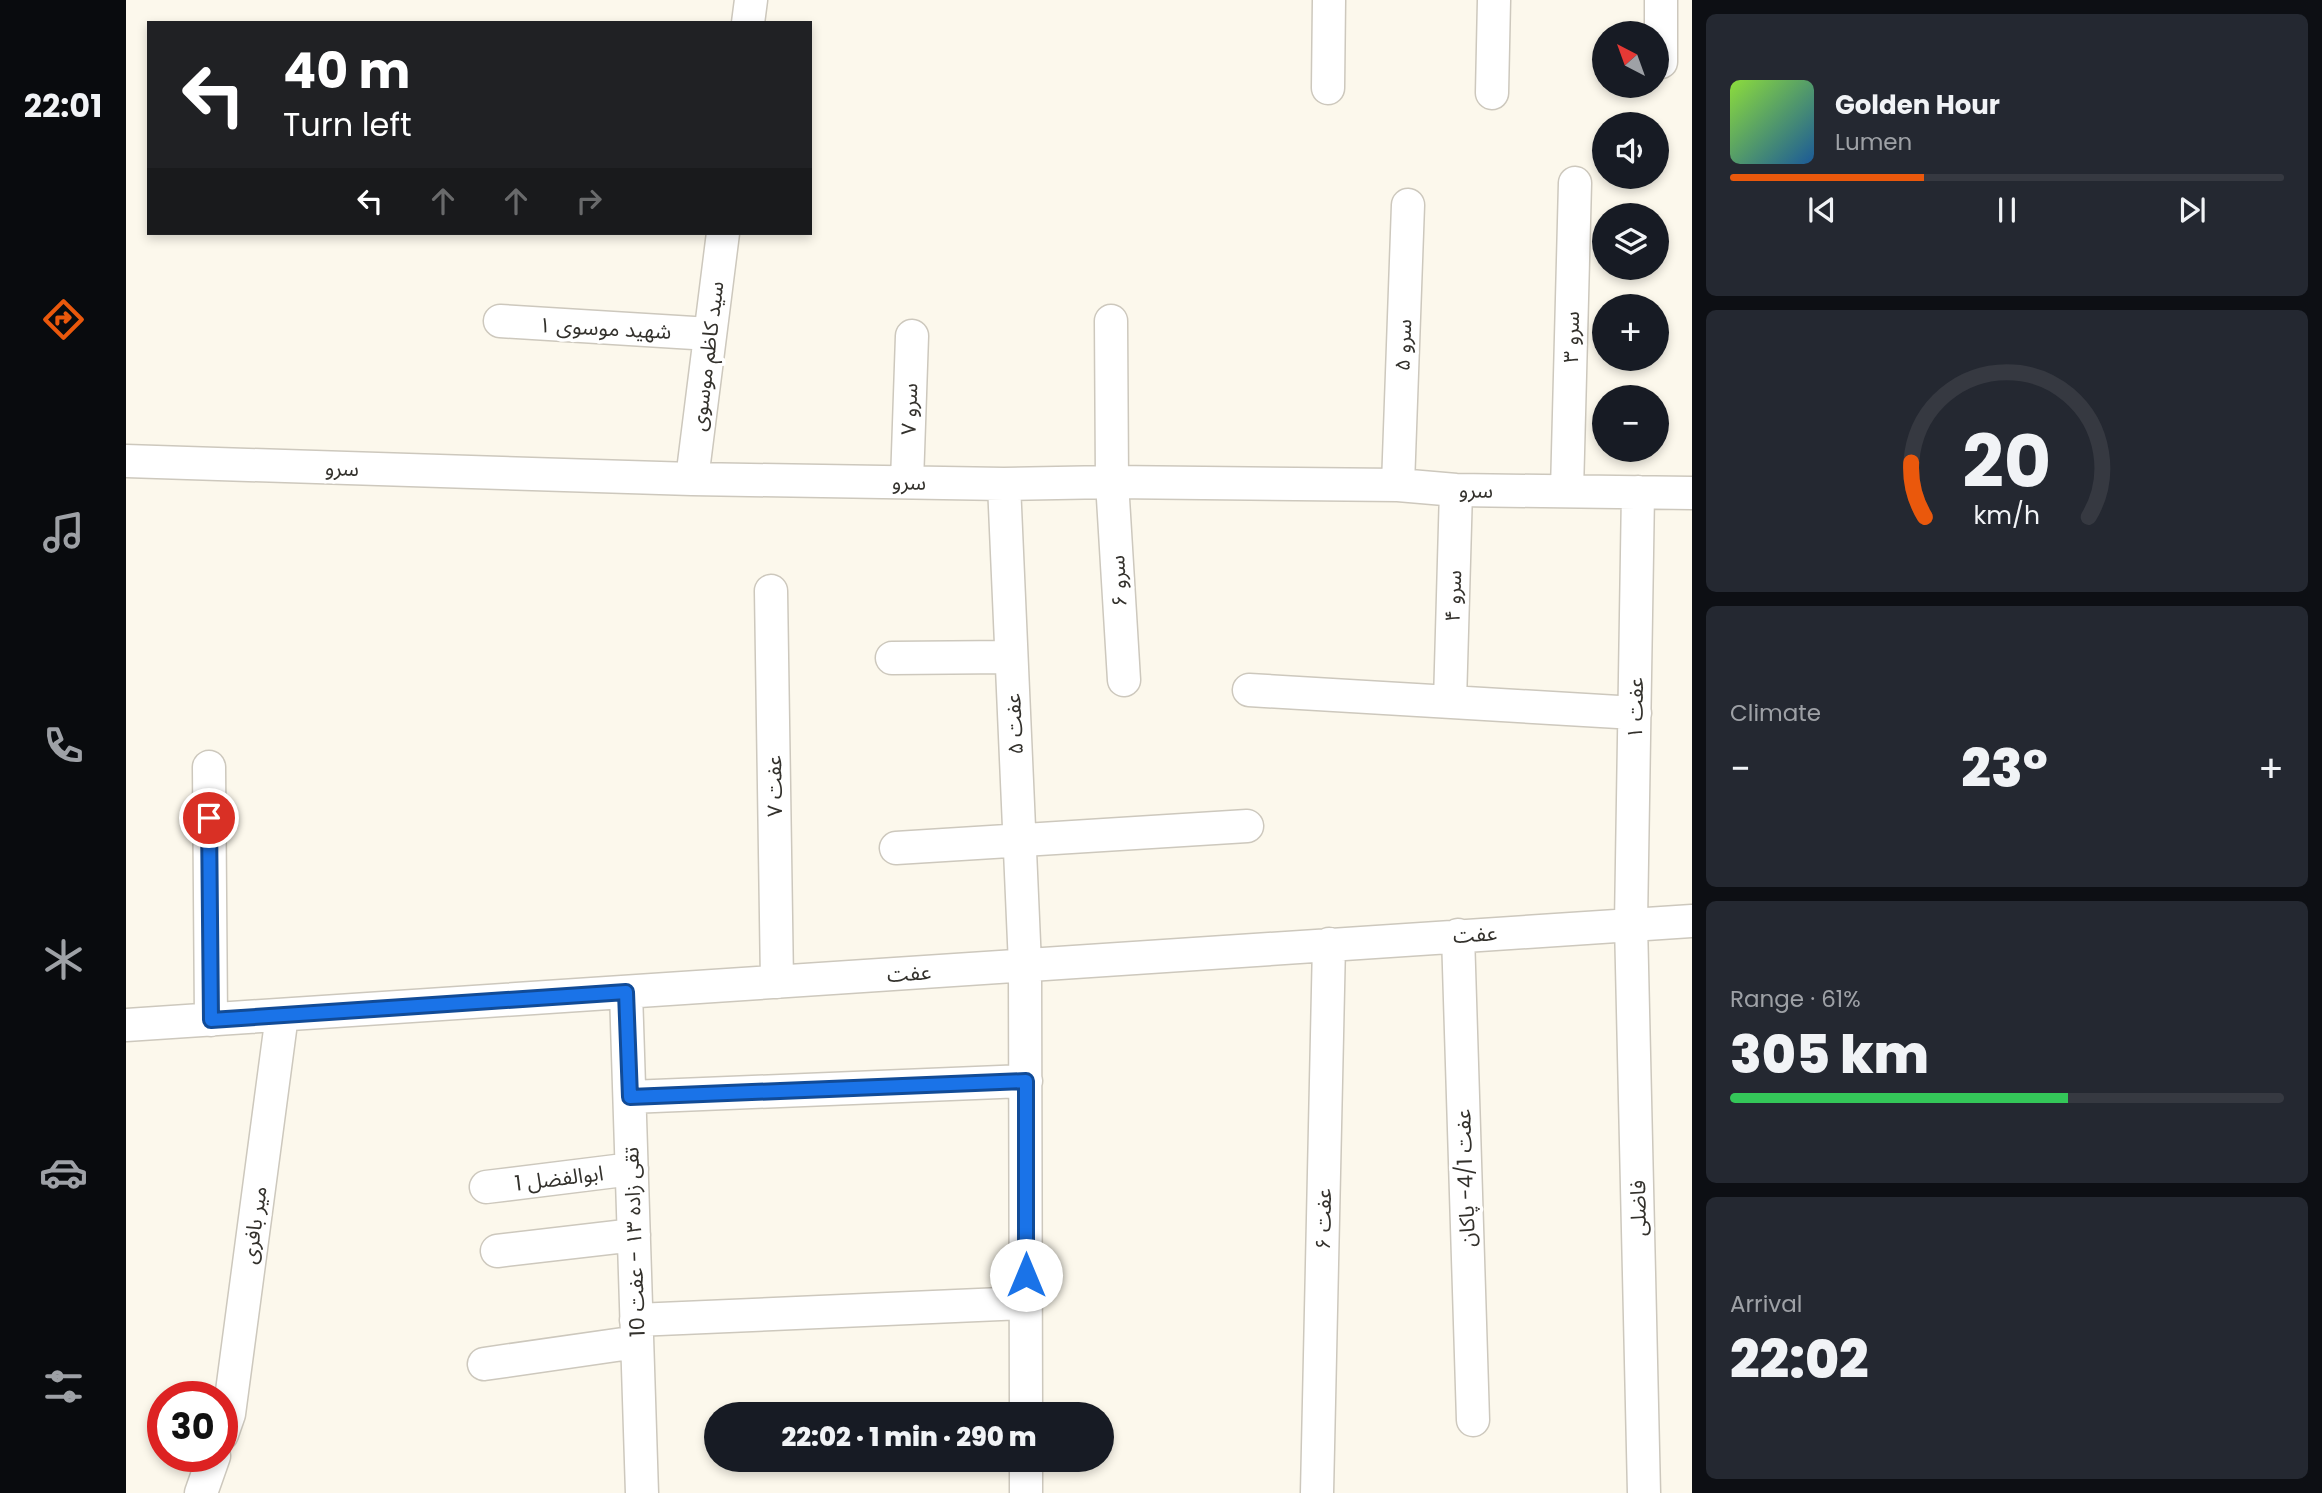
<!DOCTYPE html>
<meta charset="utf-8">
<style>
:root{--surface:#171b24;--page:#242831;--text:#f1f3f6;--muted:#9ea1a6;--line:#363941;--accent:#ea580c}
body{margin:0;font-family:Poppins,"Noto Sans Arabic",sans-serif;background:var(--page);color:var(--text);height:100vh;display:flex;flex-direction:column;font-size:26px;white-space:nowrap}
*{box-sizing:border-box;margin:0}
p{font-size:23px;color:var(--muted)}
.icon{flex:none;width:38px;height:38px;fill:none;stroke:currentColor;stroke-width:2;stroke-linecap:round;stroke-linejoin:round}
.map{position:relative;flex:1;overflow:hidden}
.panel{display:flex;flex-direction:column;gap:14px;padding:14px;background:#0d0f14;width:630px}
.panel>*{flex:none}
.guide{position:absolute;left:21px;top:21px;width:665px;height:214px;border-radius:0px;box-shadow:0 4px 10px #0003;background:#202124;color:#fff;overflow:hidden}
.needle{width:46px;rotate:319deg}
.buttons{position:absolute;left:1466px;top:21px;display:grid;gap:14px}
.buttons a{display:grid;place-items:center;width:77px;height:77px;border-radius:50%;background:var(--surface);box-shadow:0 4px 10px #0003;font-size:35px}
.speed{position:absolute;left:21px;top:1381px;display:flex;gap:14px;font-size:35px;font-weight:700;text-align:center}
.speed>*{display:grid;place-content:center;width:91px;height:91px;border-radius:50%;background:var(--surface);box-shadow:0 4px 10px #0003;line-height:1}
.speed .limit{border:10px solid #d22;background:#fff;color:#111}
.pin{position:absolute;display:grid;place-items:center;width:60px;height:60px;color:#fff;margin:-30px;border:4px solid #fff;border-radius:50%;box-shadow:0 2px 7px #0007}
.me{position:absolute;width:77px;margin:-38px;rotate:0deg;stroke-linejoin:round;filter:drop-shadow(0 0 5px #0008)}
.turn{display:flex;align-items:center;gap:24px;height:147px;padding:0 21px;font-size:32px}
.turn .icon{width:91px;height:91px;stroke-width:2.5}
.turn b{display:block;font-size:49px;line-height:60px}
.lanes{display:flex;align-items:center;height:66px;padding:0 21px;background:#0003;justify-content:center;gap:35px;direction:ltr}
.lanes .off{opacity:.35}
.big{font-size:52px;font-weight:800;line-height:1.1}
.panel .card{flex:1;display:flex;flex-direction:column;justify-content:center;gap:10px;min-width:0;padding:0 24px;border-radius:10px;background:var(--page)}
.panel .dial{align-items:center;gap:0}
.dial svg{height:182px;overflow:visible;fill:none;stroke:var(--line);stroke-width:7;stroke-linecap:round;text-anchor:middle}
.dial text{fill:var(--text);stroke:none}
.song{display:flex;align-items:center;gap:21px}
.cover{width:84px;height:84px;border-radius:10px;background:linear-gradient(135deg,hsl(90 70% 55%),hsl(210 70% 35%))}
.played{height:7px;border-radius:4px;background:linear-gradient(90deg,var(--accent) 35%,var(--line) 35%)}
.keys{display:flex;justify-content:space-around;direction:ltr}
.heat{display:flex;justify-content:space-between;align-items:center;font-size:38px;direction:ltr}
.charge{height:10px;border-radius:5px;background:linear-gradient(90deg,#34c759 61%,var(--line) 0)}
.trip{position:absolute;left:578px;top:1402px;width:410px;height:70px;border-radius:35px;background:var(--surface);box-shadow:0 4px 10px #0003;font-weight:800;line-height:70px;text-align:center}
main{display:flex;flex:1;min-height:0}
.tabs{display:flex;flex-direction:column;width:126px;justify-content:space-around;align-items:center;background:#090b0e;color:var(--muted)}
.tabs .icon{width:49px;height:49px}
.tabs .current{color:var(--accent)}
.tabs b{font-size:32px;color:var(--text)}
.map>svg:first-child{display:block}
.lines{fill:none;stroke-linecap:round;stroke-linejoin:round}
.minor-casing{stroke:#cdc8bd;stroke-width:35}
.minor{stroke:#fff;stroke-width:32}
.route-casing{stroke:#114b97;stroke-width:18}
.route{stroke:#1a73e8;stroke-width:12}
.labels{text-anchor:middle;dominant-baseline:central;stroke-width:7;stroke-linejoin:round;paint-order:stroke}
.street-label{font-size:21px;fill:#33312c;stroke:#fff}
</style>
<main>
<nav class="tabs">
<b>22:01</b>
<svg class="icon current" aria-label="directions" viewBox="0 0 24 24"><path d="M12 3l9 9-9 9-9-9zM9 14v-3h6M13 9l2 2-2 2"/></svg>
<svg class="icon" aria-label="music" viewBox="0 0 24 24"><path d="M9 18V5l10-2v13"/><circle cx="6" cy="18" r="3"/><circle cx="16" cy="16" r="3"/></svg>
<svg class="icon" aria-label="phone" viewBox="0 0 24 24"><path d="M5 4h4l2 5-3 2q2 4 5 5l2-3 5 2v4C11 20 4 13 5 4z"/></svg>
<svg class="icon" aria-label="climate" viewBox="0 0 24 24"><path d="M12 3v18M4 7l16 10M4 17L20 7"/></svg>
<svg class="icon" aria-label="car" viewBox="0 0 24 24"><path d="M5 17H2v-5l4-1 3-4h7l3 4 3 1v5h-3M9 17h6M6 11h13"/><circle cx="7" cy="17" r="2"/><circle cx="17" cy="17" r="2"/></svg>
<svg class="icon" aria-label="filters" viewBox="0 0 24 24"><path d="M4 7h16M4 17h16"/><circle cx="9" cy="7" r="2"/><circle cx="15" cy="17" r="2"/></svg>
</nav>
<div class="map">
<svg width="1566" height="1493" viewBox="0 0 1566 1493">
<rect width="100%" height="100%" fill="#fcf8ec"/>
<g class="lines">
<!-- minor casing -->
<g class="minor-casing">
<path id="minor" d="M622,23L625,0
M1535,62V0
M1202,88L1203,0
M1366,93L1368,0
M374,321L584,334
M985,321L986,482L998,680
M0,461L566,479L878,484L986,482L1272,485L1330,490L1566,493
M566,479L597,233
M781,482L786,336
M878,484L899,965L900,1414
M1272,485L1282,205
M1441,491L1449,183
M1512,492L1505,923L1518,1493
M645,591L651,982
M766,658L884,657
M1123,690L1509,713
M1324,702L1330,490
M83,767L85,1020
M770,848L1121,826
M1332,935L1347,1420
M500,992L516,1493
M0,1025L1566,921
M504,1097L900,1081
M360,1187L506,1169
M371,1251L508,1235
M510,1320L900,1303
M358,1364L511,1342
M96,1434L103,1414L156,1015
M900,1460V1493
M75,1493L88,1456
M1191,1493L1203,944"/>
</g>
<!-- minor -->
<use href="#minor" class="minor"/>
</g>
<g class="lines">
<!-- route casing -->
<g class="route-casing">
<path id="route" d="M83,818L85,1020L500,992L504,1097L900,1081V1275"/>
</g>
<!-- route -->
<use href="#route" class="route"/>
</g>
<g class="labels">
<!-- street labels -->
<g class="street-label">
<text transform="translate(479 328) rotate(3)">شهید موسوی ۱</text>
<text transform="translate(1445 337) rotate(-89)">سرو ۳</text>
<text transform="translate(1277 345) rotate(-88)">سرو ۵</text>
<text transform="translate(581 356) rotate(-83)">سید کاظم موسوی</text>
<text transform="translate(783 409) rotate(-88)">سرو ۷</text>
<text transform="translate(216 468) rotate(2)">سرو</text>
<text transform="translate(783 482) rotate(1)">سرو</text>
<text transform="translate(1350 490) rotate(1)">سرو</text>
<text transform="translate(992 581) rotate(-93)">سرو ۶</text>
<text transform="translate(1327 596) rotate(-88)">سرو ۴</text>
<text transform="translate(1509 708) rotate(-89)">عفت ۱</text>
<text transform="translate(888 724) rotate(-93)">عفت ۵</text>
<text transform="translate(648 786) rotate(-91)">عفت ۷</text>
<text transform="translate(1349 934) rotate(-4)">عفت</text>
<text transform="translate(783 973) rotate(-4)">عفت</text>
<text transform="translate(433 1178) rotate(-7)">ابوالفضل 1</text>
<text transform="translate(1339 1178) rotate(-92)">عفت 4/1- پاکان</text>
<text transform="translate(1512 1208) rotate(-91)">فاضلی</text>
<text transform="translate(1197 1219) rotate(-89)">عفت ۶</text>
<text transform="translate(128 1225) rotate(-82)">میر بافری</text>
<text transform="translate(508 1242) rotate(-92)">تقی زاده ۱۳ - عفت 10</text>
</g>
</g>
</svg>
<div class="buttons">
<a><svg class="needle" viewBox="-14 -14 28 28"><path d="M0-13l5 13h-10z" fill="#e53935"/><path d="M0 13l5-13h-10z" fill="#9ea1a6"/></svg></a>
<a><svg class="icon" aria-label="sound" viewBox="0 0 24 24"><path d="M4 9h4l5-4v14l-5-4H4zM17 9q2 3 0 6"/></svg></a>
<a><svg class="icon" aria-label="layers" viewBox="0 0 24 24"><path d="M12 4l9 5-9 5-9-5zM3 14l9 5 9-5"/></svg></a>
<a>+</a>
<a>−</a>
</div>
<div class="speed"><div class="limit">30</div></div>
<div class="pin" style="left:83px;top:818px;background:#d93025"><svg class="icon" aria-label="arrive" viewBox="0 0 24 24"><path d="M6 21V4h12l-3 4 3 4H6"/></svg></div>
<svg class="me" style="left:900px;top:1275px" viewBox="-20 -20 40 40"><circle r="19" fill="#fff"/><path d="M0-13L10 11 0 6-10 11z" fill="#1a73e8"/></svg>
<div class="trip">22:02 · 1 min · 290 m</div>
<div class="guide">
<div class="turn"><svg class="icon" aria-label="left" viewBox="0 0 24 24"><path d="M17 20v-9H6M10 6l-5 5 5 5"/></svg><div><b>40 m</b>Turn left</div></div>
<div class="lanes"><svg class="icon" aria-label="left" viewBox="0 0 24 24"><path d="M17 20v-9H6M10 6l-5 5 5 5"/></svg><svg class="icon off" aria-label="ahead" viewBox="0 0 24 24"><path d="M12 20V5M6 11l6-6 6 6"/></svg><svg class="icon off" aria-label="ahead" viewBox="0 0 24 24"><path d="M12 20V5M6 11l6-6 6 6"/></svg><svg class="icon off" aria-label="right" viewBox="0 0 24 24"><path d="M7 20v-9h11M14 6l5 5-5 5"/></svg></div>
</div>
</div>
<section class="panel">
<div class="card">
<div class="song"><i class="cover"></i><div><b>Golden Hour</b><p>Lumen</p></div></div>
<div class="played"></div>
<div class="keys"><svg class="icon" aria-label="previous" viewBox="0 0 24 24"><path d="M18 5L8 12l10 7zM5 5v14"/></svg><svg class="icon" aria-label="pause" viewBox="0 0 24 24"><path d="M8 5v14M16 5v14"/></svg><svg class="icon" aria-label="next" viewBox="0 0 24 24"><path d="M6 5l10 7-10 7zM19 5v14"/></svg></div>
</div>
<div class="card dial"><svg viewBox="0 0 100 80">
<path d="M14 69A42 42 0 1 1 86 69"/>
<path d="M14 69A42 42 0 0 1 8 45" stroke="#ea580c"/>
<text x="50" y="56" font-size="32" font-weight="700">20</text>
<text x="50" y="72" font-size="11">km/h</text>
</svg></div>
<div class="card"><p>Climate</p>
<div class="heat"><a>−</a><b class="big">23°</b><a>+</a></div>
</div>
<div class="card"><p>Range · 61%</p><b class="big">305 km</b><div class="charge"></div></div>
<div class="card"><p>Arrival</p><b class="big">22:02</b></div>
</section>
</main>
